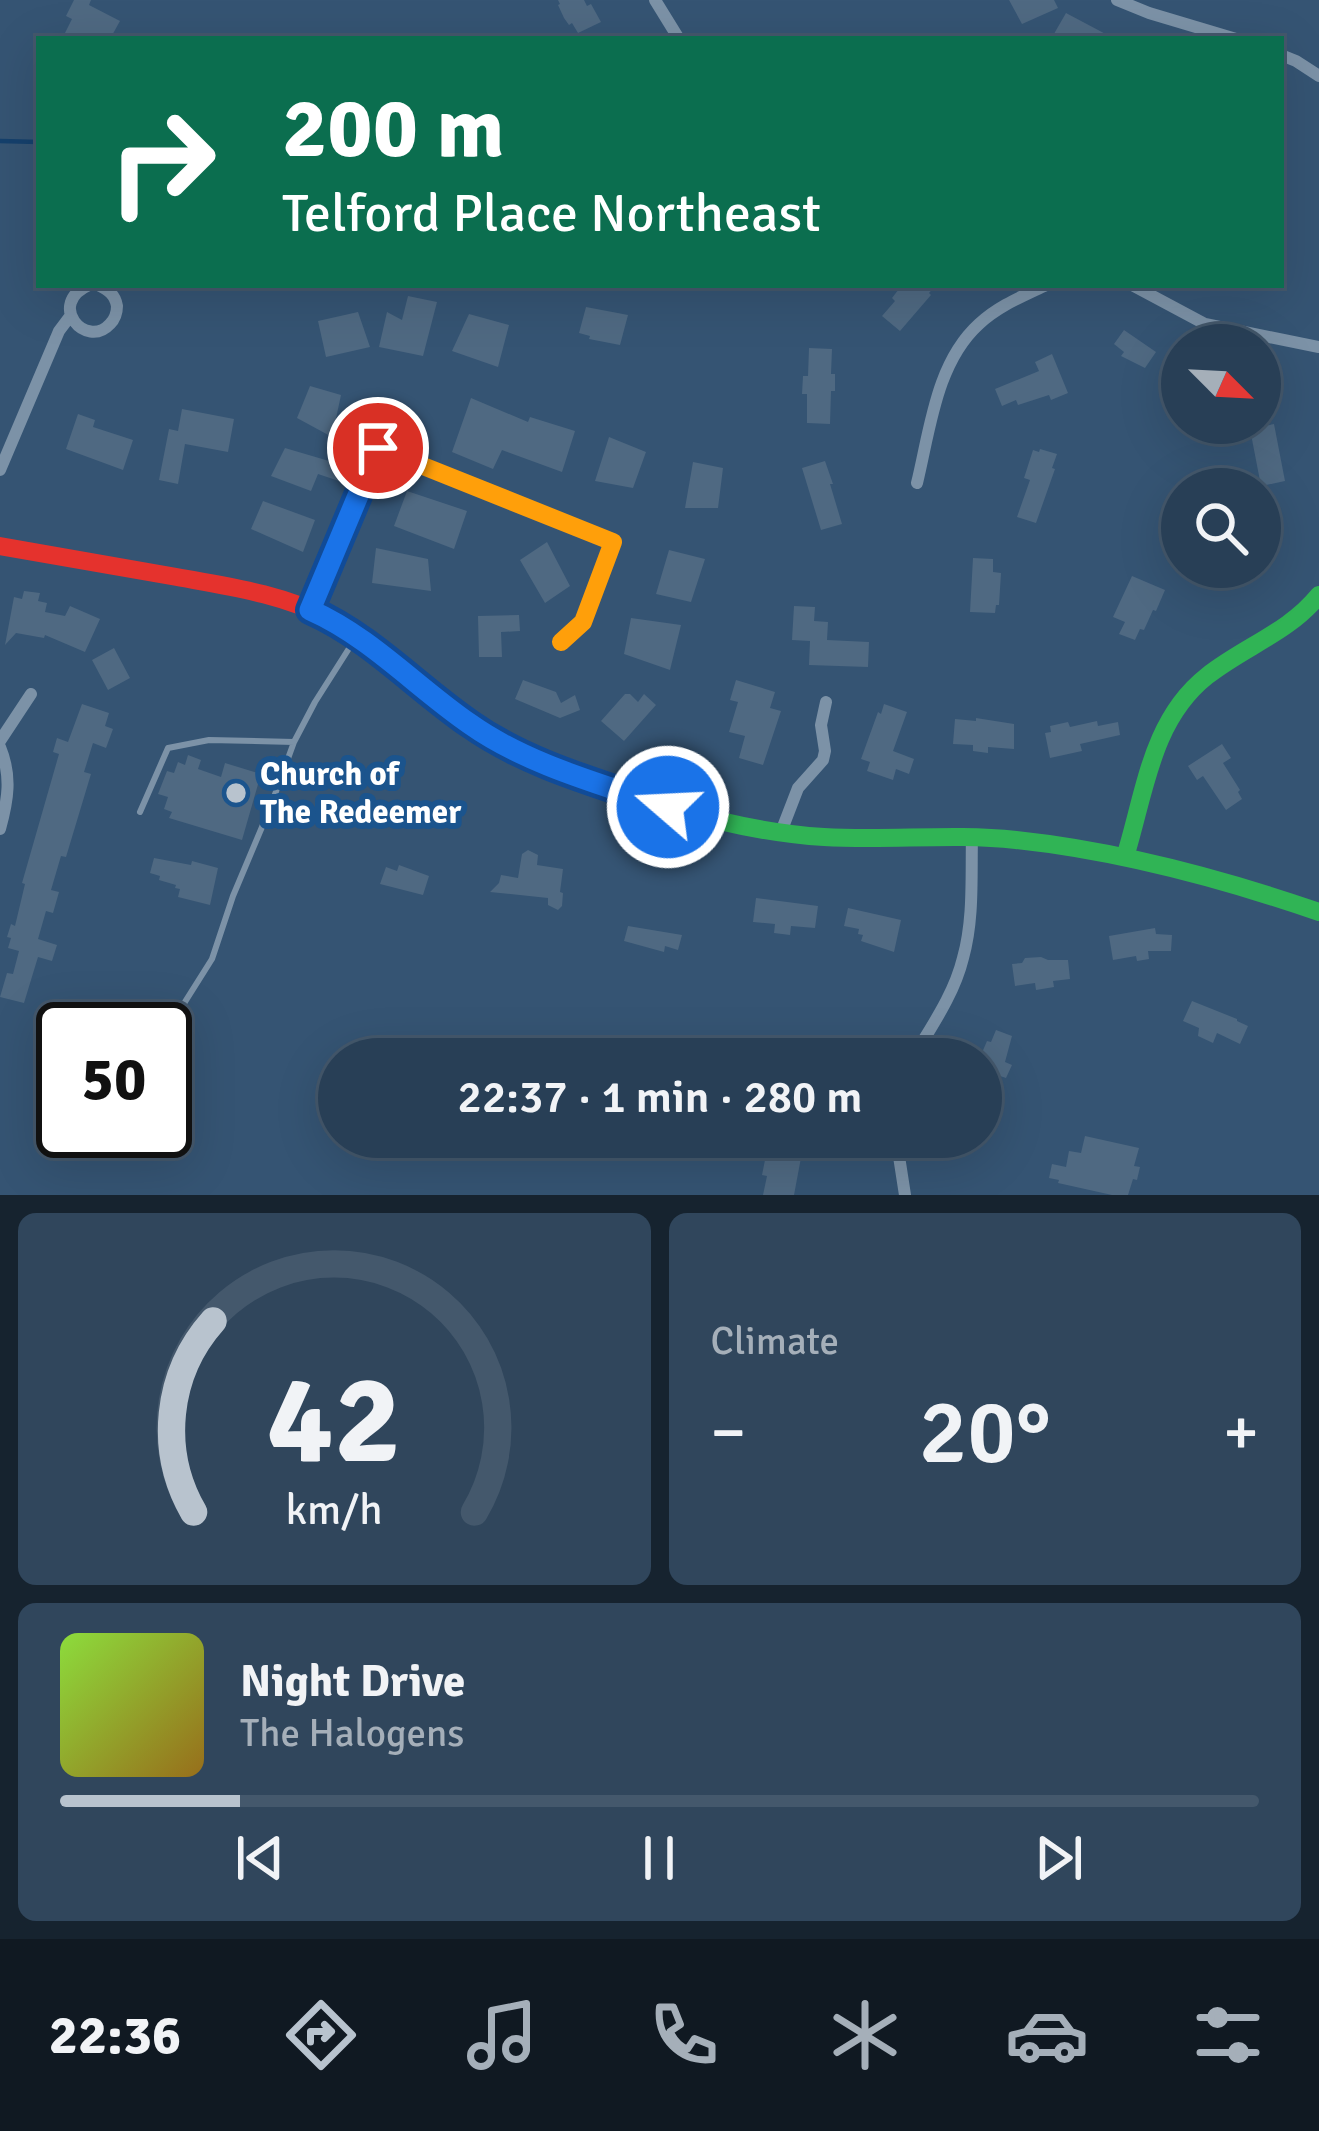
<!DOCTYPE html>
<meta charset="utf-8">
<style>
:root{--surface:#283f56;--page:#30465c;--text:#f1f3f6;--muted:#a5afb9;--line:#44586c;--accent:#b8c3ce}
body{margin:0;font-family:Signika,sans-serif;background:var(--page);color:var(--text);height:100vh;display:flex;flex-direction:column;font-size:45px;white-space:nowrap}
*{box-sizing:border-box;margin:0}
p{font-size:39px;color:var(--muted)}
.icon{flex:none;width:66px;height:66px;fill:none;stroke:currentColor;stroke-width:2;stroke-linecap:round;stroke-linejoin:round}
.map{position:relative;height:1195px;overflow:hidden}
.details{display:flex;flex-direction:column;gap:18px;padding:18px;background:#16232f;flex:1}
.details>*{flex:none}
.guide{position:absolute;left:36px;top:36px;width:1248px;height:252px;border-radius:0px;box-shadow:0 12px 48px #0002,0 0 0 3px var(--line);background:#0b6e4f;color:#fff;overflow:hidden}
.needle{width:78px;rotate:114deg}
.buttons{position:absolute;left:1161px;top:324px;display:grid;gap:24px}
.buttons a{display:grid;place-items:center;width:120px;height:120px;border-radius:50%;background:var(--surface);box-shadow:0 12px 48px #0002,0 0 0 3px var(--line);font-size:60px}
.speed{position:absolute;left:36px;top:1002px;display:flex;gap:24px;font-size:60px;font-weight:700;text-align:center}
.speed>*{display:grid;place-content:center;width:156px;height:156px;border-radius:50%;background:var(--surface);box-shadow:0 12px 48px #0002,0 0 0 3px var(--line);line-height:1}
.speed .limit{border:6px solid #111;border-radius:18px;background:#fff;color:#111}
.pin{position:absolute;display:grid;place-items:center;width:102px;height:102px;color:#fff;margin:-51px;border:6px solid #fff;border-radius:50%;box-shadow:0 3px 12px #0007}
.me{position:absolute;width:132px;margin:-66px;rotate:289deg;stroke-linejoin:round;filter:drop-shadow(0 0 9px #0008)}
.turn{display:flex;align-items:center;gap:42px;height:252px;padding:0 48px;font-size:54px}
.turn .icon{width:156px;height:156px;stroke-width:2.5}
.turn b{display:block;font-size:84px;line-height:102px}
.big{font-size:90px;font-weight:600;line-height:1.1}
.details .card{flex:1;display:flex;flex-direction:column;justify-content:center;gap:18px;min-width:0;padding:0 42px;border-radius:18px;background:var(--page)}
.details .dial{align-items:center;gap:0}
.dial svg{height:312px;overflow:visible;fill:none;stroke:var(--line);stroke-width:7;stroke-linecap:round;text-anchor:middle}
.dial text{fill:var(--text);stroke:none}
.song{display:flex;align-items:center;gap:36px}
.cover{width:144px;height:144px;border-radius:18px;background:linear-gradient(135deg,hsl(90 70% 55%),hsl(40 70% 35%))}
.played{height:12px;border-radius:6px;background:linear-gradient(90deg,var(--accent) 15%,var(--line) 15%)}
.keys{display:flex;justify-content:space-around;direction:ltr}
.heat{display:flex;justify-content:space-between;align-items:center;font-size:66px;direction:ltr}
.details .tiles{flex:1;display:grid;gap:18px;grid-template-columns:1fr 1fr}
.card:last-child{grid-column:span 2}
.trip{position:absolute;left:318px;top:1038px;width:684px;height:120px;border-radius:60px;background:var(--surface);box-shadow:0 12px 48px #0002,0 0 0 3px var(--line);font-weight:600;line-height:120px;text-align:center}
.menu{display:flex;height:192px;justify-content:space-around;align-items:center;background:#101922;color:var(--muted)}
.menu .icon{width:84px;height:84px}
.menu .active{color:var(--accent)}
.menu b{font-size:54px;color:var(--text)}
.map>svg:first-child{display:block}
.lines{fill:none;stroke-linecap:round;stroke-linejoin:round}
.stream{stroke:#15406c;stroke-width:4.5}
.building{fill:#4f6982}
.lane{stroke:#7c92a7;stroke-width:6}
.street{stroke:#7c92a7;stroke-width:12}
.fast{stroke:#30b455;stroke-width:18}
.slow{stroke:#ff9f0a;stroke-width:18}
.jam{stroke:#e5322d;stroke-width:18}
.route-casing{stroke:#114b97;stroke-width:30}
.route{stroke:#1a73e8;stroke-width:21}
.poi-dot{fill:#b8c3ce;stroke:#1b548d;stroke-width:4.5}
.labels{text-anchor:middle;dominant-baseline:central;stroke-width:12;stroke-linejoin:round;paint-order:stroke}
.poi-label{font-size:33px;font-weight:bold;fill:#fff;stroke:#1b548d;text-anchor:start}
</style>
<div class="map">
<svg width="1319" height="1195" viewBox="0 0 1319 1195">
<rect width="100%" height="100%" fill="#355473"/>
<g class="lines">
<!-- stream -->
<path class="stream" d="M0,141L39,142"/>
</g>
<!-- building -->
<path class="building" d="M74,0H91L89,5L120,21L110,39H62L72,19L66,16Z
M558,0H584L587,6L591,4L601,22L578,33L572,23L569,25L564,18L558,5L560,4Z
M1009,0H1054L1058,8L1022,24Z
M1066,13L1115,39H1051Z
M902,285H936L929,293L931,295L900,331L882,316L895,301L892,298Z
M408,296L437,302L423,356L379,347L387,312L402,320Z
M586,307L628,315L620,345L589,339L590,336L579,333Z
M358,312L370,347L326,357L318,321Z
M469,314L509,325L498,367L452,351Z
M1124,330L1156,352L1145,368L1121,356L1124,352L1114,344Z
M809,348L832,349L831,374H835V391H831L830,424L807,423V394H802L803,376H808Z
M1052,354L1068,393L1051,400L1049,395L1018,405L1016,400L1002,406L995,389L1039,371L1035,362Z
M310,386L341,395L332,437L297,418Z
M471,398L528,422L530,417L575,431L562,472L502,450L493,469L452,452Z
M182,409L234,419L228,452L185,444L178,484L159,480L169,429L178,431Z
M78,414L95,420L93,427L133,440L123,470L66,449Z
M1274,424L1285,481L1261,486L1250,429Z
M609,437L646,452L633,488L595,481Z
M285,448L346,466L339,481L318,474L311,491L271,476Z
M1040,449L1057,454L1052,468L1055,469L1036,523L1017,517L1030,480L1024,478L1033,450L1039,452Z
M825,461L833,484H830L842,524L821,530L802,468Z
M693,462L723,468L718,508H685Z
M407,491L467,511L454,549L394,526Z
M263,501L315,520L303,552L251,529Z
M547,542L570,586L545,603L520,560Z
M376,548L428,559L431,591L372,583Z
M669,550L705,559L691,602L656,594Z
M973,558L993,559V572L1001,573L999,605H996L995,613L970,612Z
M1132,576L1165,590L1156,611L1153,610L1144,630L1140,629L1135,640L1119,634L1125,622L1113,617Z
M24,591L40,593L38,601L47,603L45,612L65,616L70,606L100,619L85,652L45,635L44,638L16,633L5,645L14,597L22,599Z
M794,606L815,607L814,621L828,622L827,640L869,642L868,667L809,665L810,641L792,640Z
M519,615L520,631L501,632L502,657H479L478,616Z
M631,618L681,625L670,670L624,654Z
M114,648L130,678L108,690L92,660Z
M523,680L556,692L561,703L575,695L580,710L560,718L515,699Z
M736,680L775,692L770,708L781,711L763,765L739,758L745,736L729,732L738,702L730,700Z
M625,694H630L638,702L644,694L656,705L624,741L601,721Z
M82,704L109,713L105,726L113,729L106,748L93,743L84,772L91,774L66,857L61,856L51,890L59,892L53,913L46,911L38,939L57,945L52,961L38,957L24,1003L0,997L7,973L13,974L19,951L8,948L11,938L7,937L11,924L15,926L25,884L22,883L59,754L53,752L57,738L68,742Z
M884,704L907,712L893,751L914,759L909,774L896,769L893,780L867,771L870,762L861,759L878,712L881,714Z
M976,718L1014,724V749L988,747V753L973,751V745L953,744L955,719L976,721Z
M1097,721L1098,726L1118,722L1120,735L1080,744L1082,751L1050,758L1045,733L1051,732L1050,726L1068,722L1070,727Z
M1222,744L1231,758L1223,763L1240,790L1238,792L1242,799L1226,810L1203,776L1197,780L1188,766Z
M188,755L201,760L198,769L221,777L225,763L261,774L242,840L169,818L172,812L164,809L168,797L158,794L167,771L174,773L178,762L185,765Z
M528,850L538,855L537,865L563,869L560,892L563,893L562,906L558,910L548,905V898L490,892L499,883L501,875L518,878L522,854Z
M154,858L191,865L192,861L218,868L210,905L178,897L180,889L175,888L176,885L159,880L160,876L150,873Z
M399,865L429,876L423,895L380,884L386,867L397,871Z
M756,898L818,906L815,928L791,926L790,935L774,933L775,924L753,922Z
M848,908L901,920L894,952L861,941L863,935L858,934L859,929L844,926Z
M628,926L682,935L678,950L665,946L664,952L624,941Z
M1155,928L1156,934L1172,935L1171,951H1148L1149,959L1137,961L1136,956L1113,960L1109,936Z
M1041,957L1048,960H1068L1070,979L1053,981L1054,987L1036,990L1035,983L1015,986L1012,964L1022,963L1025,958Z
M1192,1001L1237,1019V1021L1248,1026L1240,1044L1217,1033L1213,1043L1198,1036L1199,1028L1183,1021Z
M996,1030L1012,1036L1005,1062L1012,1065L1006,1078L1000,1076L993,1090L981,1085V1055L987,1041L991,1042Z
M1085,1136L1139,1148L1134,1166L1140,1167L1137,1180L1133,1179L1128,1195H1112L1058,1183L1059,1180L1049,1178L1052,1164L1066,1167L1069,1151L1081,1153Z
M777,1142L803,1147L794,1195H763L767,1176L762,1175L765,1160L773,1161Z"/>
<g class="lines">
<!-- lane -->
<path class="lane" d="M140,812L168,748L209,740L294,742
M166,1032L212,959L233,896L270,808L294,742L315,702L355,639"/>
<!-- street -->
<path class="street" d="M655,0L679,39
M1117,0L1149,13L1236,39
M1281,55L1296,61L1319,76
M89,285C46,304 86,350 110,324C115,319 117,313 117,306C115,294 108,290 98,285
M1132,285L1205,324L1319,347
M0,470L59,331L71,315
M917,483C930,430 936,363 979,324C998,306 1023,296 1046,285
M0,741L31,694
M0,747C12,776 8,800 0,829
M781,832L798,788L823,760L825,751L821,725L826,702
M912,1059C931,1027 954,995 963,958C974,919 971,876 972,836
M896,1137L905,1195"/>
<!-- fast -->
<path class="fast" d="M618,792C685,813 753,833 824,837C888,841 952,833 1016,840C1120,851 1220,878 1319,912
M1125,857C1145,793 1151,720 1207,676C1245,646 1288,633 1319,595"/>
<!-- slow -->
<path class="slow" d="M311,610L378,448L613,542L583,622L561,642"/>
<!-- jam -->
<path class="jam" d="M0,546C57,556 114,566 171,576C225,586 281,593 330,619C381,647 421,690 468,724C514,755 566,774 618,792"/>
</g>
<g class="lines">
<!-- route casing -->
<g class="route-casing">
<path id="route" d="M378,448L310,610C371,637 416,687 470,724C528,765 601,784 668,807"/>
</g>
<!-- route -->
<use href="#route" class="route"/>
</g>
<!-- markers -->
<circle class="poi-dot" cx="236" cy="793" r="12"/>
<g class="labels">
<!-- poi labels -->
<g class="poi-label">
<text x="260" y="774">Church of<tspan x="260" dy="38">The Redeemer</tspan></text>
</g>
</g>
</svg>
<div class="buttons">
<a><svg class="needle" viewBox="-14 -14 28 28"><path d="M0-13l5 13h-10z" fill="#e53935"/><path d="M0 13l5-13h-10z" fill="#a5afb9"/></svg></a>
<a><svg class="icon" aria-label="search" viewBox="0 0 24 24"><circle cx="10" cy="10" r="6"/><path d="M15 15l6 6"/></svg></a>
</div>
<div class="speed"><div class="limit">50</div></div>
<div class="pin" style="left:378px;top:448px;background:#d93025"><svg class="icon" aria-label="arrive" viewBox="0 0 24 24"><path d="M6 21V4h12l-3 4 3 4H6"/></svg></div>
<svg class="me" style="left:668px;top:807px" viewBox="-20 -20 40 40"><circle r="17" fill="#1a73e8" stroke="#fff" stroke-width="3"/><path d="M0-11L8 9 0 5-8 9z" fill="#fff"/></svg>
<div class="trip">22:37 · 1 min · 280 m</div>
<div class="guide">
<div class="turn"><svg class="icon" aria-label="right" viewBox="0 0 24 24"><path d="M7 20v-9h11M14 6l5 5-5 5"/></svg><div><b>200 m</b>Telford Place Northeast</div></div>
</div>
</div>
<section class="details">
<div class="tiles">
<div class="card dial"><svg viewBox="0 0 100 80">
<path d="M14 69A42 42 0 1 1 86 69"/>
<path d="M14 69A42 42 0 0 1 19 20" stroke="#b8c3ce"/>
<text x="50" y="56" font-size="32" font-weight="700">42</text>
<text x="50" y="72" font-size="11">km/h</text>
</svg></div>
<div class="card"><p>Climate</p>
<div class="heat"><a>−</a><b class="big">20°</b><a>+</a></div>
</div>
<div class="card">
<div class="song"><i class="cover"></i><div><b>Night Drive</b><p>The Halogens</p></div></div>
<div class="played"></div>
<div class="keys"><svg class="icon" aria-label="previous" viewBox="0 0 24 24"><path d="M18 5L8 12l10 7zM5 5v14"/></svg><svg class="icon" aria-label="pause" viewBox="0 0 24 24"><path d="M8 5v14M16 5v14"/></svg><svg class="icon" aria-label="next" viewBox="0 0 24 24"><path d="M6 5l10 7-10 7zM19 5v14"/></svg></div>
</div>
</div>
</section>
<nav class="menu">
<b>22:36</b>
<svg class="icon active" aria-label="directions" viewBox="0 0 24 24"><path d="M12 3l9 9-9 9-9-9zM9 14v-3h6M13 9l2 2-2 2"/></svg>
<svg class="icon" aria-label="music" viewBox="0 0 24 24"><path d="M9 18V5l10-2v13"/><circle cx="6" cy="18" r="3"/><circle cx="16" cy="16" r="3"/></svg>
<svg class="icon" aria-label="phone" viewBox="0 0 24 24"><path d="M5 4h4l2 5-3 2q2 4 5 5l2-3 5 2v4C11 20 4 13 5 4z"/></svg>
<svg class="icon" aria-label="climate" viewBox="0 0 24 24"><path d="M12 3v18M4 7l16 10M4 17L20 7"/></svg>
<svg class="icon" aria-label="car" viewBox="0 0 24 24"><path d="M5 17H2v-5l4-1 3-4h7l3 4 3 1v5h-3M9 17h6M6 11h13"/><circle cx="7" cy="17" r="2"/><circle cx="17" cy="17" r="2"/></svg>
<svg class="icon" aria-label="filters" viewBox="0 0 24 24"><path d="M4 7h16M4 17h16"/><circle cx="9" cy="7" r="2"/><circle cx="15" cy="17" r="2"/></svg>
</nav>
